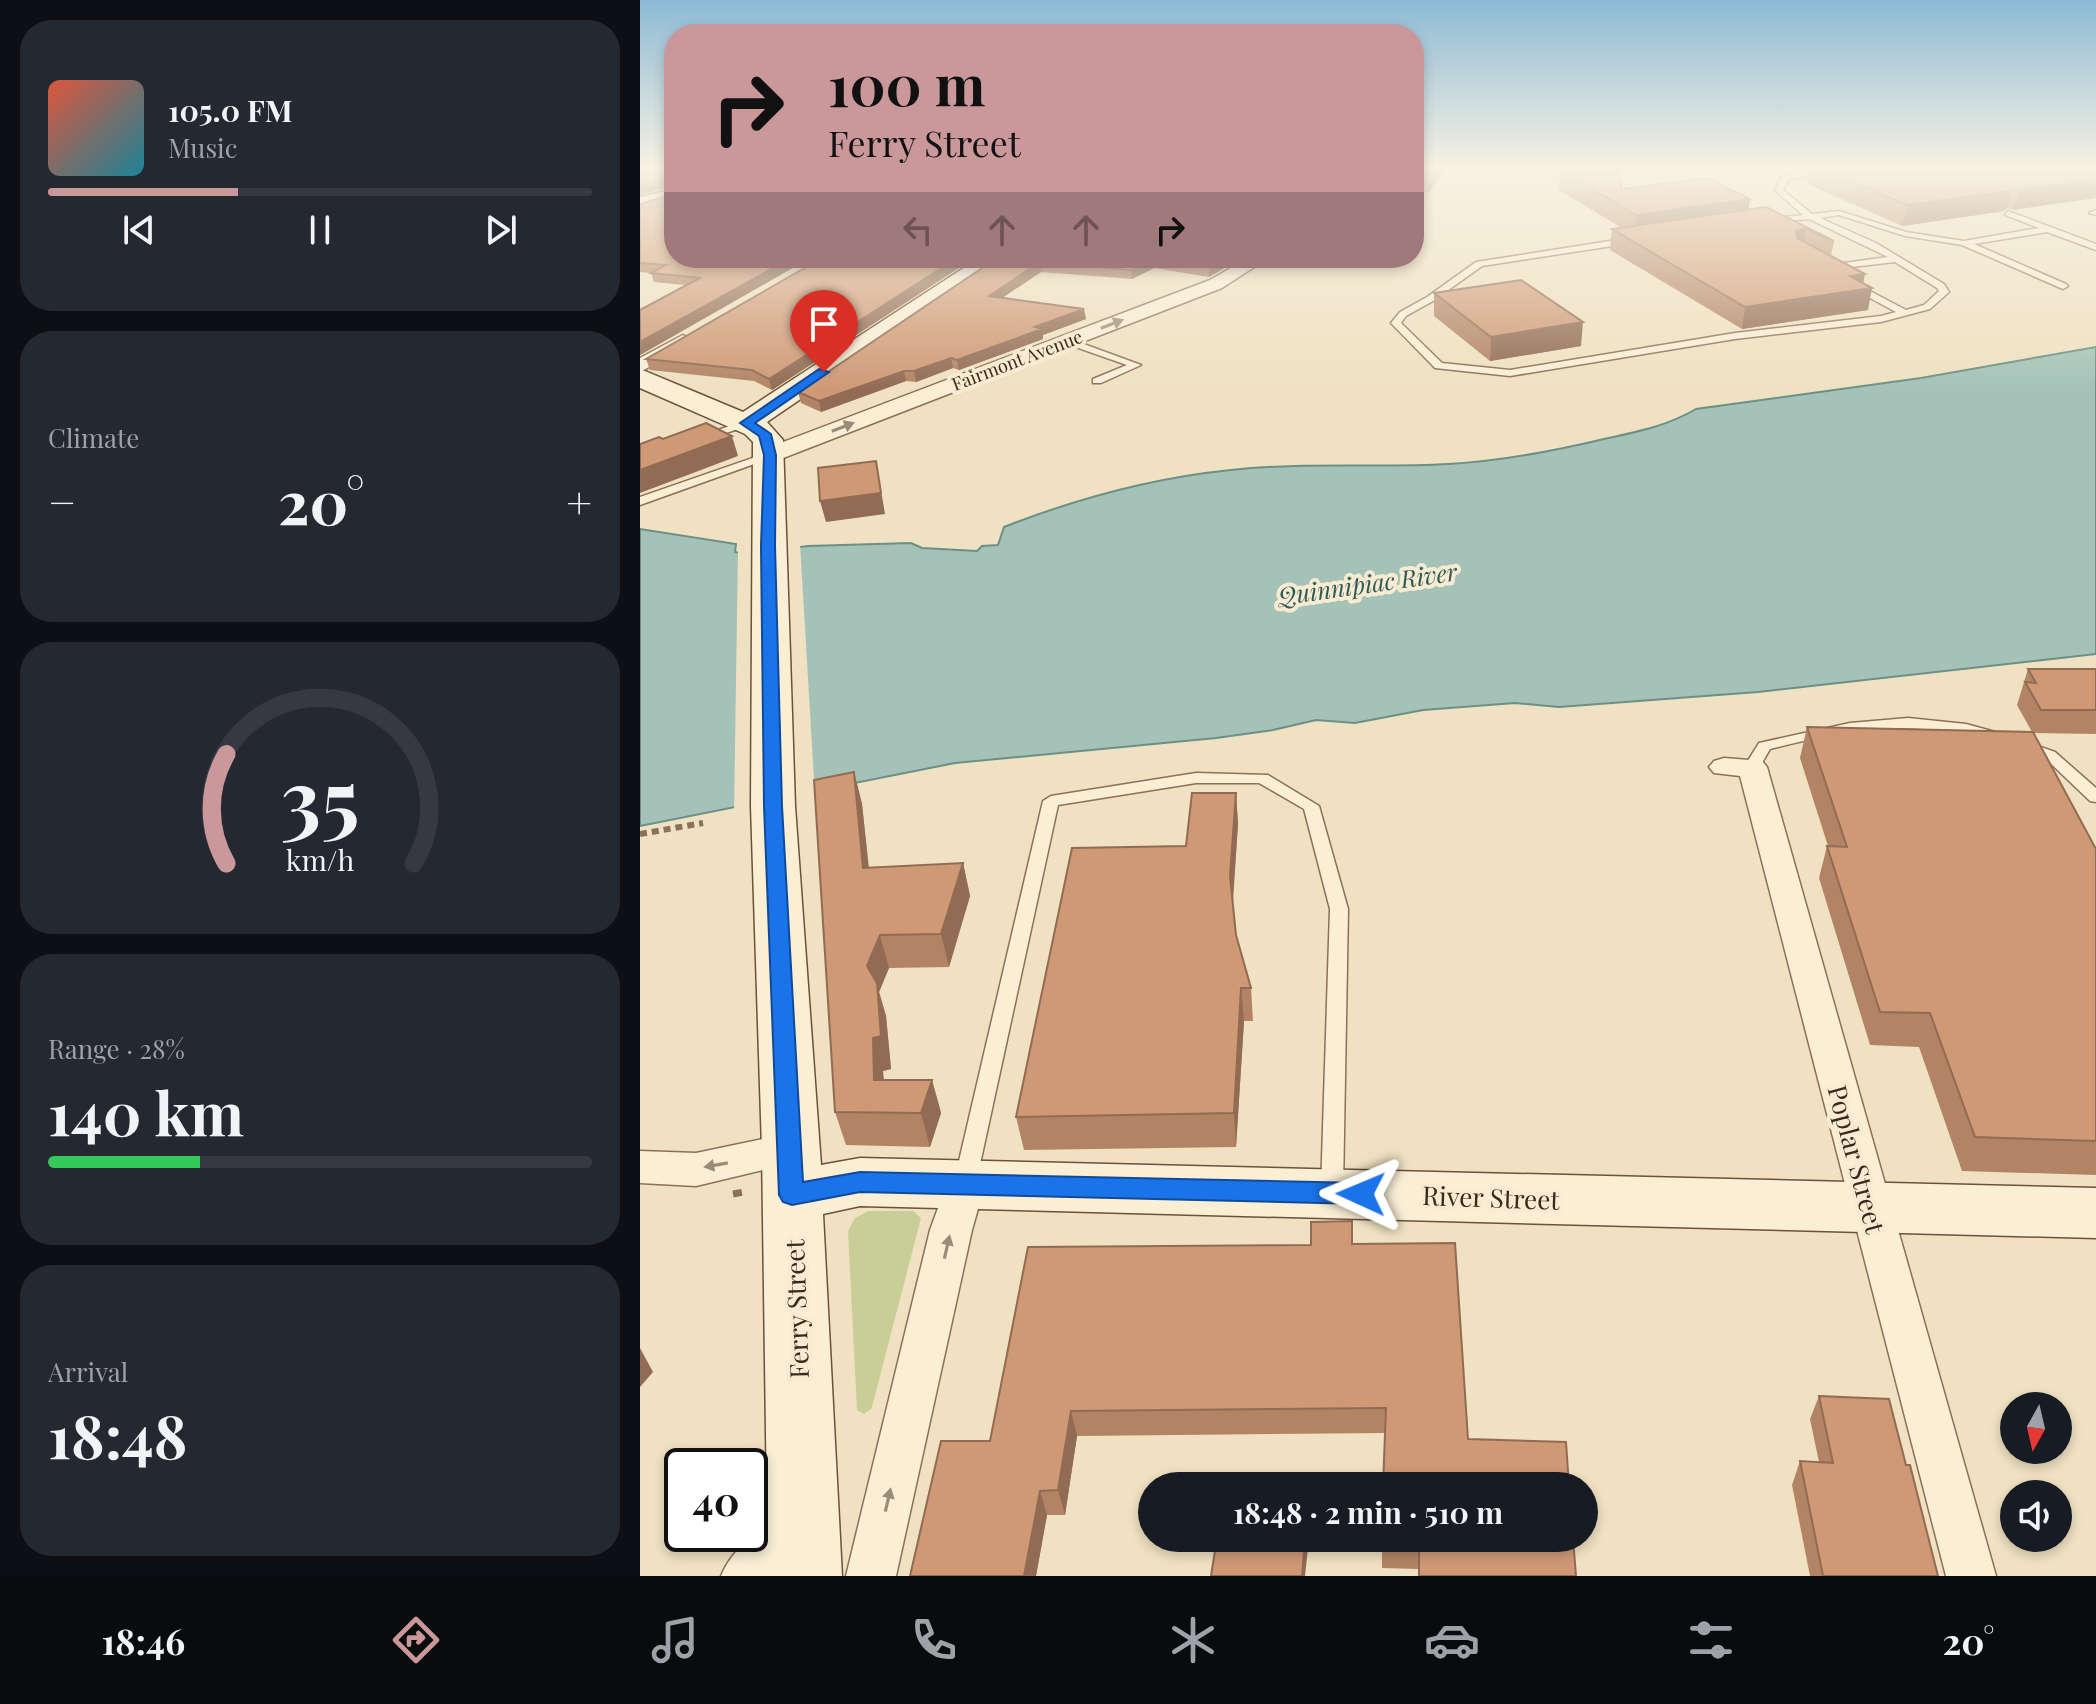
<!DOCTYPE html>
<meta charset="utf-8">
<style>
:root{--surface:#171b24;--page:#242831;--text:#f1f3f6;--muted:#9ea1a6;--line:#363941;--accent:#ca979a}
body{margin:0;font-family:"Playfair Display",serif;background:var(--page);color:var(--text);height:100vh;display:flex;flex-direction:column;font-size:30px;white-space:nowrap}
*{box-sizing:border-box;margin:0}
p{font-size:26px;color:var(--muted)}
.icon{flex:none;width:44px;height:44px;fill:none;stroke:currentColor;stroke-width:2;stroke-linecap:round;stroke-linejoin:round}
.map{position:relative;flex:1;overflow:hidden}
.drawer{display:flex;flex-direction:column;gap:20px;padding:20px;background:#0d0f14;width:640px}
.drawer>*{flex:none}
.top-card{position:absolute;left:24px;top:24px;width:760px;height:244px;border-radius:32px;box-shadow:0 4px 12px #0003;background:#ca979a;color:#111;overflow:hidden}
.needle{width:52px;rotate:188deg}
.fabs{position:absolute;left:1360px;top:1392px;display:grid;gap:16px}
.fabs a{display:grid;place-items:center;width:72px;height:72px;border-radius:50%;background:var(--surface);box-shadow:0 4px 12px #0003;font-size:40px}
.speed{position:absolute;left:24px;top:1448px;display:flex;gap:16px;font-size:40px;font-weight:700;text-align:center}
.speed>*{display:grid;place-content:center;width:104px;height:104px;border-radius:50%;background:var(--surface);box-shadow:0 4px 12px #0003;line-height:1}
.speed .limit{border:4px solid #111;border-radius:12px;background:#fff;color:#111}
.pin{position:absolute;display:grid;place-items:center;width:68px;height:68px;color:#fff;margin:-82px -34px;border-radius:50% 50% 50% 0;rotate:-45deg;box-shadow:0 0 8px #0007}
.pin .icon{rotate:45deg}
.me{position:absolute;width:88px;margin:-44px;rotate:271deg;stroke-linejoin:round;filter:drop-shadow(0 0 6px #0008)}
.turn{display:flex;align-items:center;gap:28px;height:168px;padding:0 32px;font-size:36px}
.turn .icon{width:104px;height:104px;stroke-width:2.5}
.turn b{display:block;font-size:56px;line-height:68px}
.lanes{display:flex;align-items:center;height:76px;padding:0 32px;background:#0003;justify-content:center;gap:40px;direction:ltr}
.lanes .off{opacity:.35}
.big{font-size:60px;font-weight:700;line-height:1.1}
.drawer .tile{flex:1;display:flex;flex-direction:column;justify-content:center;gap:12px;min-width:0;padding:0 28px;border-radius:32px;background:var(--page)}
.drawer .dial{align-items:center;gap:0}
.dial svg{height:208px;overflow:visible;fill:none;stroke:var(--line);stroke-width:7;stroke-linecap:round;text-anchor:middle}
.dial text{fill:var(--text);stroke:none}
.song{display:flex;align-items:center;gap:24px}
.cover{width:96px;height:96px;border-radius:12px;background:linear-gradient(135deg,hsl(10 70% 55%),hsl(190 70% 35%))}
.played{height:8px;border-radius:4px;background:linear-gradient(90deg,var(--accent) 35%,var(--line) 35%)}
.keys{display:flex;justify-content:space-around;direction:ltr}
.heat{display:flex;justify-content:space-between;align-items:center;font-size:44px;direction:ltr}
.charge{height:12px;border-radius:6px;background:linear-gradient(90deg,#34c759 28%,var(--line) 0)}
.trip{position:absolute;left:498px;top:1472px;width:460px;height:80px;border-radius:40px;background:var(--surface);box-shadow:0 4px 12px #0003;font-weight:700;line-height:80px;text-align:center}
.tabs{display:flex;height:128px;justify-content:space-around;align-items:center;background:#090b0e;color:var(--muted)}
.tabs .icon{width:56px;height:56px}
.tabs .active{color:var(--accent)}
.tabs b{font-size:36px;color:var(--text)}
main{display:flex;flex:1;min-height:0}
.map>svg:first-child{display:block}
.green{fill:#c8ce95}
.water{fill:#a4c2b8;stroke:#6b9086;stroke-width:2}
.pier{fill:#efe1c1}
.lines{fill:none;stroke-linecap:round;stroke-linejoin:round}
.lane-casing{stroke:#8a7158;stroke-width:3}
.street-casing{stroke:#8a7158;stroke-width:3}
.secondary-casing{stroke:#6b523b;stroke-width:3}
.path-far1{stroke:#8a7158;stroke-width:6;stroke-dasharray:7 5;stroke-linecap:butt}
.path{stroke:#8a7158;stroke-width:7;stroke-dasharray:9 6;stroke-linecap:butt}
.lane{fill:#faeed5;fill-rule:evenodd}
.street{fill:#faeed5;fill-rule:evenodd}
.secondary{fill:#faeed5;fill-rule:evenodd}
.wall{fill:#b28465}
.shaded-wall{fill:#916b53}
.building{fill:#cf9976;stroke:#916b53;stroke-width:2}
.oneway{fill:#9a8c79}
.route{fill:#1a73e8;stroke:#114b97;stroke-width:2}
.labels{text-anchor:middle;dominant-baseline:central;stroke-width:8;stroke-linejoin:round;paint-order:stroke}
.far-street-label{font-size:18px;fill:#392a1d;stroke:#f7ebd1}
.water-label{font-size:24px;font-style:italic;fill:#2c5955;stroke:#f7ebd1}
.near-street-label{font-size:26px;fill:#392a1d;stroke:#f7ebd1}
</style>
<main>
<section class="drawer">
<div class="tile">
<div class="song"><i class="cover"></i><div><b>105.0 FM</b><p>Music</p></div></div>
<div class="played"></div>
<div class="keys"><svg class="icon" aria-label="previous" viewBox="0 0 24 24"><path d="M18 5L8 12l10 7zM5 5v14"/></svg><svg class="icon" aria-label="pause" viewBox="0 0 24 24"><path d="M8 5v14M16 5v14"/></svg><svg class="icon" aria-label="next" viewBox="0 0 24 24"><path d="M6 5l10 7-10 7zM19 5v14"/></svg></div>
</div>
<div class="tile"><p>Climate</p>
<div class="heat"><a>−</a><b class="big">20°</b><a>+</a></div>
</div>
<div class="tile dial"><svg viewBox="0 0 100 80">
<path d="M14 69A42 42 0 1 1 86 69"/>
<path d="M14 69A42 42 0 0 1 14 27" stroke="#ca979a"/>
<text x="50" y="56" font-size="32" font-weight="700">35</text>
<text x="50" y="72" font-size="11">km/h</text>
</svg></div>
<div class="tile"><p>Range · 28%</p><b class="big">140 km</b><div class="charge"></div></div>
<div class="tile"><p>Arrival</p><b class="big">18:48</b></div>
</section>
<div class="map">
<svg width="1456" height="1576" viewBox="0 0 1456 1576">
<rect width="100%" height="100%" fill="#efe1c1"/>
<!-- green -->
<path class="green" d="M229,1211H273L281,1218L234,1399L231,1409L224,1414L217,1410L208,1231L215,1218Z"/>
<!-- water -->
<path class="water" d="M1456,347V654L1118,692L919,707L875,703L783,710L715,723L676,720L633,730L576,738L315,763L0,826V529L96,544L95,552L106,554L168,546L271,543L282,548L337,551L342,546L358,545L364,527C438,498 512,478 591,470C664,462 737,468 809,464C861,461 914,451 964,439C997,432 1027,426 1056,409L1281,378Z"/>
<!-- pier -->
<path class="pier" d="M160,543L175,796L94,813L98,551Z"/>
<g class="lines">
<!-- lane casing -->
<g class="lane-casing">
<path id="lane" d="M1179,170H1198L1148,180L1143,190L1172,214L1199,211L1266,232L1324,241L1399,228L1365,215L1368,211L1456,244V250L1407,232L1334,244L1426,284L1428,286L1423,289L1322,245L1265,236L1199,215L1180,218L1236,243L1304,284L1309,292L1290,309L1241,322L1095,339L870,376L795,368L751,323L760,312L787,297L836,262L989,238L992,239V243L842,266L793,301L766,316L761,323L802,363L870,370L1095,333L1241,316L1256,312L1208,286L1206,284L1211,281L1266,310L1284,305L1299,291L1297,288L1255,262L1186,270V266L1189,265L1248,257L1169,219L1124,223L1127,219L1163,215L1135,190L1142,176Z
M1456,210V215L1449,213Z
M424,339H430L501,365L461,383H453V379L487,365L424,343Z
M106,420L111,423L110,425L62,441L56,438Z
M130,452L136,455L134,457L0,505V497Z
M1268,718L1326,724L1359,733L1362,736L1354,741C1270,719 1213,728 1130,749L1118,770L1112,772L1104,767L1119,743L1210,723Z
M1384,741L1415,752L1456,788V802L1450,801L1405,758L1379,749L1376,746L1379,743Z
M556,773L628,775L679,806L708,909L703,1190L700,1196L692,1199L684,1196L681,1190L690,909L664,809L619,783H556L418,805L337,1178L334,1184L326,1187L318,1184L315,1178L403,801L411,796Z"/>
</g>
<!-- street casing -->
<g class="street-casing">
<path id="street" d="M608,258H628L582,288L138,460H122L119,455L122,450L570,280Z
M43,335L52,341L49,345L0,372V358Z
M1084,758L1122,761L1127,767L1356,1576H1306L1100,776L1074,773L1069,767L1074,761Z
M151,1133L165,1138L171,1149L165,1160L56,1186L0,1183V1151L56,1153Z
M325,1167L339,1172L345,1184L332,1230L256,1576H206L290,1230L311,1172Z
M159,1506L176,1514L184,1531L176,1548L145,1576H81C93,1546 129,1519 159,1506Z"/>
</g>
<!-- secondary casing -->
<g class="secondary-casing">
<path id="secondary" d="M34,189V202L0,211V197Z
M339,258H367L127,422L143,440L155,806L181,1165L220,1158L1456,1188V1238L220,1206L183,1214L202,1576H128L122,1149L111,806L113,442L105,434L0,388V369L103,412Z"/>
</g>
<!-- path-far1 -->
<path class="path-far1" d="M0,834L63,823"/>
<!-- path -->
<path class="path" d="M93,1194L104,1192"/>
<!-- lane -->
<use href="#lane" class="lane"/>
<!-- street -->
<use href="#street" class="street"/>
<!-- secondary -->
<use href="#secondary" class="secondary"/>
</g>
<!-- wall -->
<path class="wall" d="M774,170L804,172L788,193L774,191Z
M1171,170H1453L1373,210L1367,208L1364,211L1262,226L1168,184Z
M920,171L982,189L1110,199L1108,210L1126,207L1194,241L1191,256L1223,283L1228,310L1102,329L970,250L972,229L982,228L919,190Z
M0,204L170,258L0,355V310L45,285L14,282L11,273L0,272Z
M182,258H334L132,390L114,381L10,370L6,359Z
M357,258H601L569,277L514,268L492,279L401,272L362,298L446,319L403,335V339L319,370L313,368L276,382L266,381L181,412L161,403L158,392Z
M794,293L941,346L850,361L794,316Z
M1388,669H1456V734L1393,733L1456,849V1175L1322,1171L1279,1047L1230,1045L1179,878L1187,846H1188L1160,758L1167,727L1392,732L1377,705Z
M214,772L222,804L229,868L323,863L330,896L309,967L249,968L239,992L246,1016L251,1069L243,1071L244,1080H292L301,1113L290,1147L206,1145L195,1112Z
M596,793L598,824L593,903L596,935L611,988L613,1021H604L596,1147L384,1150L376,1117L546,846Z
M712,1244L828,1439L929,1486L745,1433L437,1436L425,1515H407L396,1576H270L350,1441Z
M1179,1396L1266,1465L1298,1576H1170L1152,1485L1160,1461L1179,1462L1170,1419Z
M742,1538H933L778,1569L742,1568Z"/>
<!-- shaded-wall -->
<path class="shaded-wall" d="M799,170H804L788,193V184Z
M31,178L33,186L0,195V185Z
M1456,179V198L1373,210L1379,190Z
M1372,188L1367,208L1364,211L1262,226L1267,205Z
M1110,199L1107,219L995,236L997,215Z
M1166,229L1162,249L1152,252L1156,231Z
M151,258H170L0,355V342Z
M317,258H334L132,390L129,379Z
M585,258H601L569,277V267Z
M513,259L514,268L492,279L491,270Z
M400,262L401,272L350,306L349,296Z
M1225,274L1222,289L1232,288L1228,310L1102,329L1105,307L1210,276Z
M444,309L446,319L403,335V339L319,370L317,360L395,327Z
M943,322L941,346L850,361L851,337Z
M311,358L313,368L276,382L274,371Z
M264,371L266,381L181,412L179,401Z
M92,436L98,456L0,493V470Z
M236,461L245,514L186,522L180,501Z
M214,772L222,804L232,901L223,868Z
M596,793L598,824L592,909L590,876Z
M323,863L330,896L309,967L301,934Z
M240,935L249,968L239,992L246,1016L251,1069L243,1071L245,1113L234,1080L227,966Z
M601,988L604,1021L596,1147L594,1113Z
M292,1080L301,1113L290,1147L281,1113Z
M0,1348L13,1372L0,1387Z
M431,1411L437,1436L425,1515L418,1490Z
M400,1491L407,1515L396,1576H384Z
M665,1538H669L665,1576H662Z"/>
<!-- building -->
<path class="building" d="M0,170H34V180L31,178L0,185Z
M774,170H799L788,184L774,183Z
M978,170L982,189L1068,178L1110,199L997,215L920,171Z
M1185,170H1453L1456,171V179L1379,190L1372,188L1369,191L1267,205Z
M34,194V258H151L0,342V310L60,278L11,273L26,265L0,263V204Z
M1126,207L1194,241L1166,229L1156,231L1157,238L1225,274L1210,276L1232,288L1105,307L972,229Z
M182,258H317L129,379L112,370L6,359Z
M357,258H585L569,267L513,259L491,270L400,262L349,296L444,309L395,327L402,329L317,360L311,358L274,371H264L179,401L158,392Z
M881,280L943,322L851,337L794,293Z
M66,423L92,436L0,470V444L19,437L23,439Z
M236,461L241,493L180,501L178,468Z
M1388,669H1456V710H1401L1385,682L1396,683Z
M1167,727L1393,732L1456,849V1141L1335,1137L1290,1013L1240,1012L1187,846L1207,847Z
M214,772L223,868L323,863L301,934L240,935L227,966L237,983L241,1036L233,1038L234,1080H292L281,1113L195,1112L174,780Z
M552,793H596L590,876L596,935L611,988H601L594,1113L376,1117L432,848L546,846Z
M712,1221V1244L815,1243L828,1439L926,1442L929,1486H743L746,1408L431,1411L418,1490L400,1491L384,1576H270L301,1441H350L388,1247L671,1245V1222Z
M1179,1396L1249,1399L1266,1465H1270L1298,1576H1183L1160,1461L1193,1463Z
M577,1538H665L662,1576H571Z
M742,1538H933L936,1576H779V1545L742,1544Z"/>
<!-- one-way arrows -->
<defs><path id="oneway-solid" d="M-6-.8H1V-3.2L6.5 0L1 3.2V.8H-6Z" transform="scale(2)"/></defs>
<g class="oneway">
<use href="#oneway-solid" transform="translate(472 324) rotate(-21)"/>
<use href="#oneway-solid" transform="translate(203 427) rotate(-21)"/>
<use href="#oneway-solid" transform="translate(76 1165) rotate(170)"/>
<use href="#oneway-solid" transform="translate(307 1247) rotate(-77)"/>
<use href="#oneway-solid" transform="translate(248 1500) rotate(-77)"/>
</g>
<!-- sky -->
<linearGradient id="sky" x2="0" y2="1"><stop stop-color="#8dbad5"/><stop offset="0.43" stop-color="#f8f2e3"/><stop offset="1" stop-color="#f8f2e3" stop-opacity="0"/></linearGradient>
<rect width="1456" height="391" fill="url(#sky)"/>
<!-- route -->
<path class="route" d="M179,369L189,372L115,423L131,434L136,455L135,546L142,806L163,1182L220,1172L721,1183L730,1186L734,1194L730,1201L721,1204L220,1192L152,1205L143,1202L139,1195L124,806L121,546L124,455L119,436L100,423Z"/>
<g class="labels">
<!-- far-street labels -->
<g class="far-street-label">
<text transform="translate(377 360) rotate(-21)">Fairmont Avenue</text>
</g>
<!-- water labels -->
<g class="water-label">
<text transform="translate(727 583) rotate(-8)">Quinnipiac River</text>
</g>
<!-- near-street labels -->
<g class="near-street-label">
<text transform="translate(1217 1159) rotate(75)">Poplar Street</text>
<text transform="translate(851 1197) rotate(2)">River Street</text>
<text transform="translate(156 1309) rotate(-92)">Ferry Street</text>
</g>
</g>
</svg>
<div class="fabs">
<a><svg class="needle" viewBox="-14 -14 28 28"><path d="M0-13l5 13h-10z" fill="#e53935"/><path d="M0 13l5-13h-10z" fill="#9ea1a6"/></svg></a>
<a><svg class="icon" aria-label="sound" viewBox="0 0 24 24"><path d="M4 9h4l5-4v14l-5-4H4zM17 9q2 3 0 6"/></svg></a>
</div>
<div class="speed"><div class="limit">40</div></div>
<div class="pin" style="left:184px;top:372px;background:#d93025"><svg class="icon" aria-label="arrive" viewBox="0 0 24 24"><path d="M6 21V4h12l-3 4 3 4H6"/></svg></div>
<svg class="me" style="left:721px;top:1194px" viewBox="-20 -20 40 40"><path d="M0-17L14 15 0 8-14 15z" fill="#1a73e8" stroke="#fff" stroke-width="4"/></svg>
<div class="trip">18:48 · 2 min · 510 m</div>
<div class="top-card">
<div class="turn"><svg class="icon" aria-label="right" viewBox="0 0 24 24"><path d="M7 20v-9h11M14 6l5 5-5 5"/></svg><div><b>100 m</b>Ferry Street</div></div>
<div class="lanes"><svg class="icon off" aria-label="left" viewBox="0 0 24 24"><path d="M17 20v-9H6M10 6l-5 5 5 5"/></svg><svg class="icon off" aria-label="ahead" viewBox="0 0 24 24"><path d="M12 20V5M6 11l6-6 6 6"/></svg><svg class="icon off" aria-label="ahead" viewBox="0 0 24 24"><path d="M12 20V5M6 11l6-6 6 6"/></svg><svg class="icon" aria-label="right" viewBox="0 0 24 24"><path d="M7 20v-9h11M14 6l5 5-5 5"/></svg></div>
</div>
</div>
</main>
<nav class="tabs">
<b>18:46</b>
<svg class="icon active" aria-label="directions" viewBox="0 0 24 24"><path d="M12 3l9 9-9 9-9-9zM9 14v-3h6M13 9l2 2-2 2"/></svg>
<svg class="icon" aria-label="music" viewBox="0 0 24 24"><path d="M9 18V5l10-2v13"/><circle cx="6" cy="18" r="3"/><circle cx="16" cy="16" r="3"/></svg>
<svg class="icon" aria-label="phone" viewBox="0 0 24 24"><path d="M5 4h4l2 5-3 2q2 4 5 5l2-3 5 2v4C11 20 4 13 5 4z"/></svg>
<svg class="icon" aria-label="climate" viewBox="0 0 24 24"><path d="M12 3v18M4 7l16 10M4 17L20 7"/></svg>
<svg class="icon" aria-label="car" viewBox="0 0 24 24"><path d="M5 17H2v-5l4-1 3-4h7l3 4 3 1v5h-3M9 17h6M6 11h13"/><circle cx="7" cy="17" r="2"/><circle cx="17" cy="17" r="2"/></svg>
<svg class="icon" aria-label="filters" viewBox="0 0 24 24"><path d="M4 7h16M4 17h16"/><circle cx="9" cy="7" r="2"/><circle cx="15" cy="17" r="2"/></svg>
<b>20°</b>
</nav>
